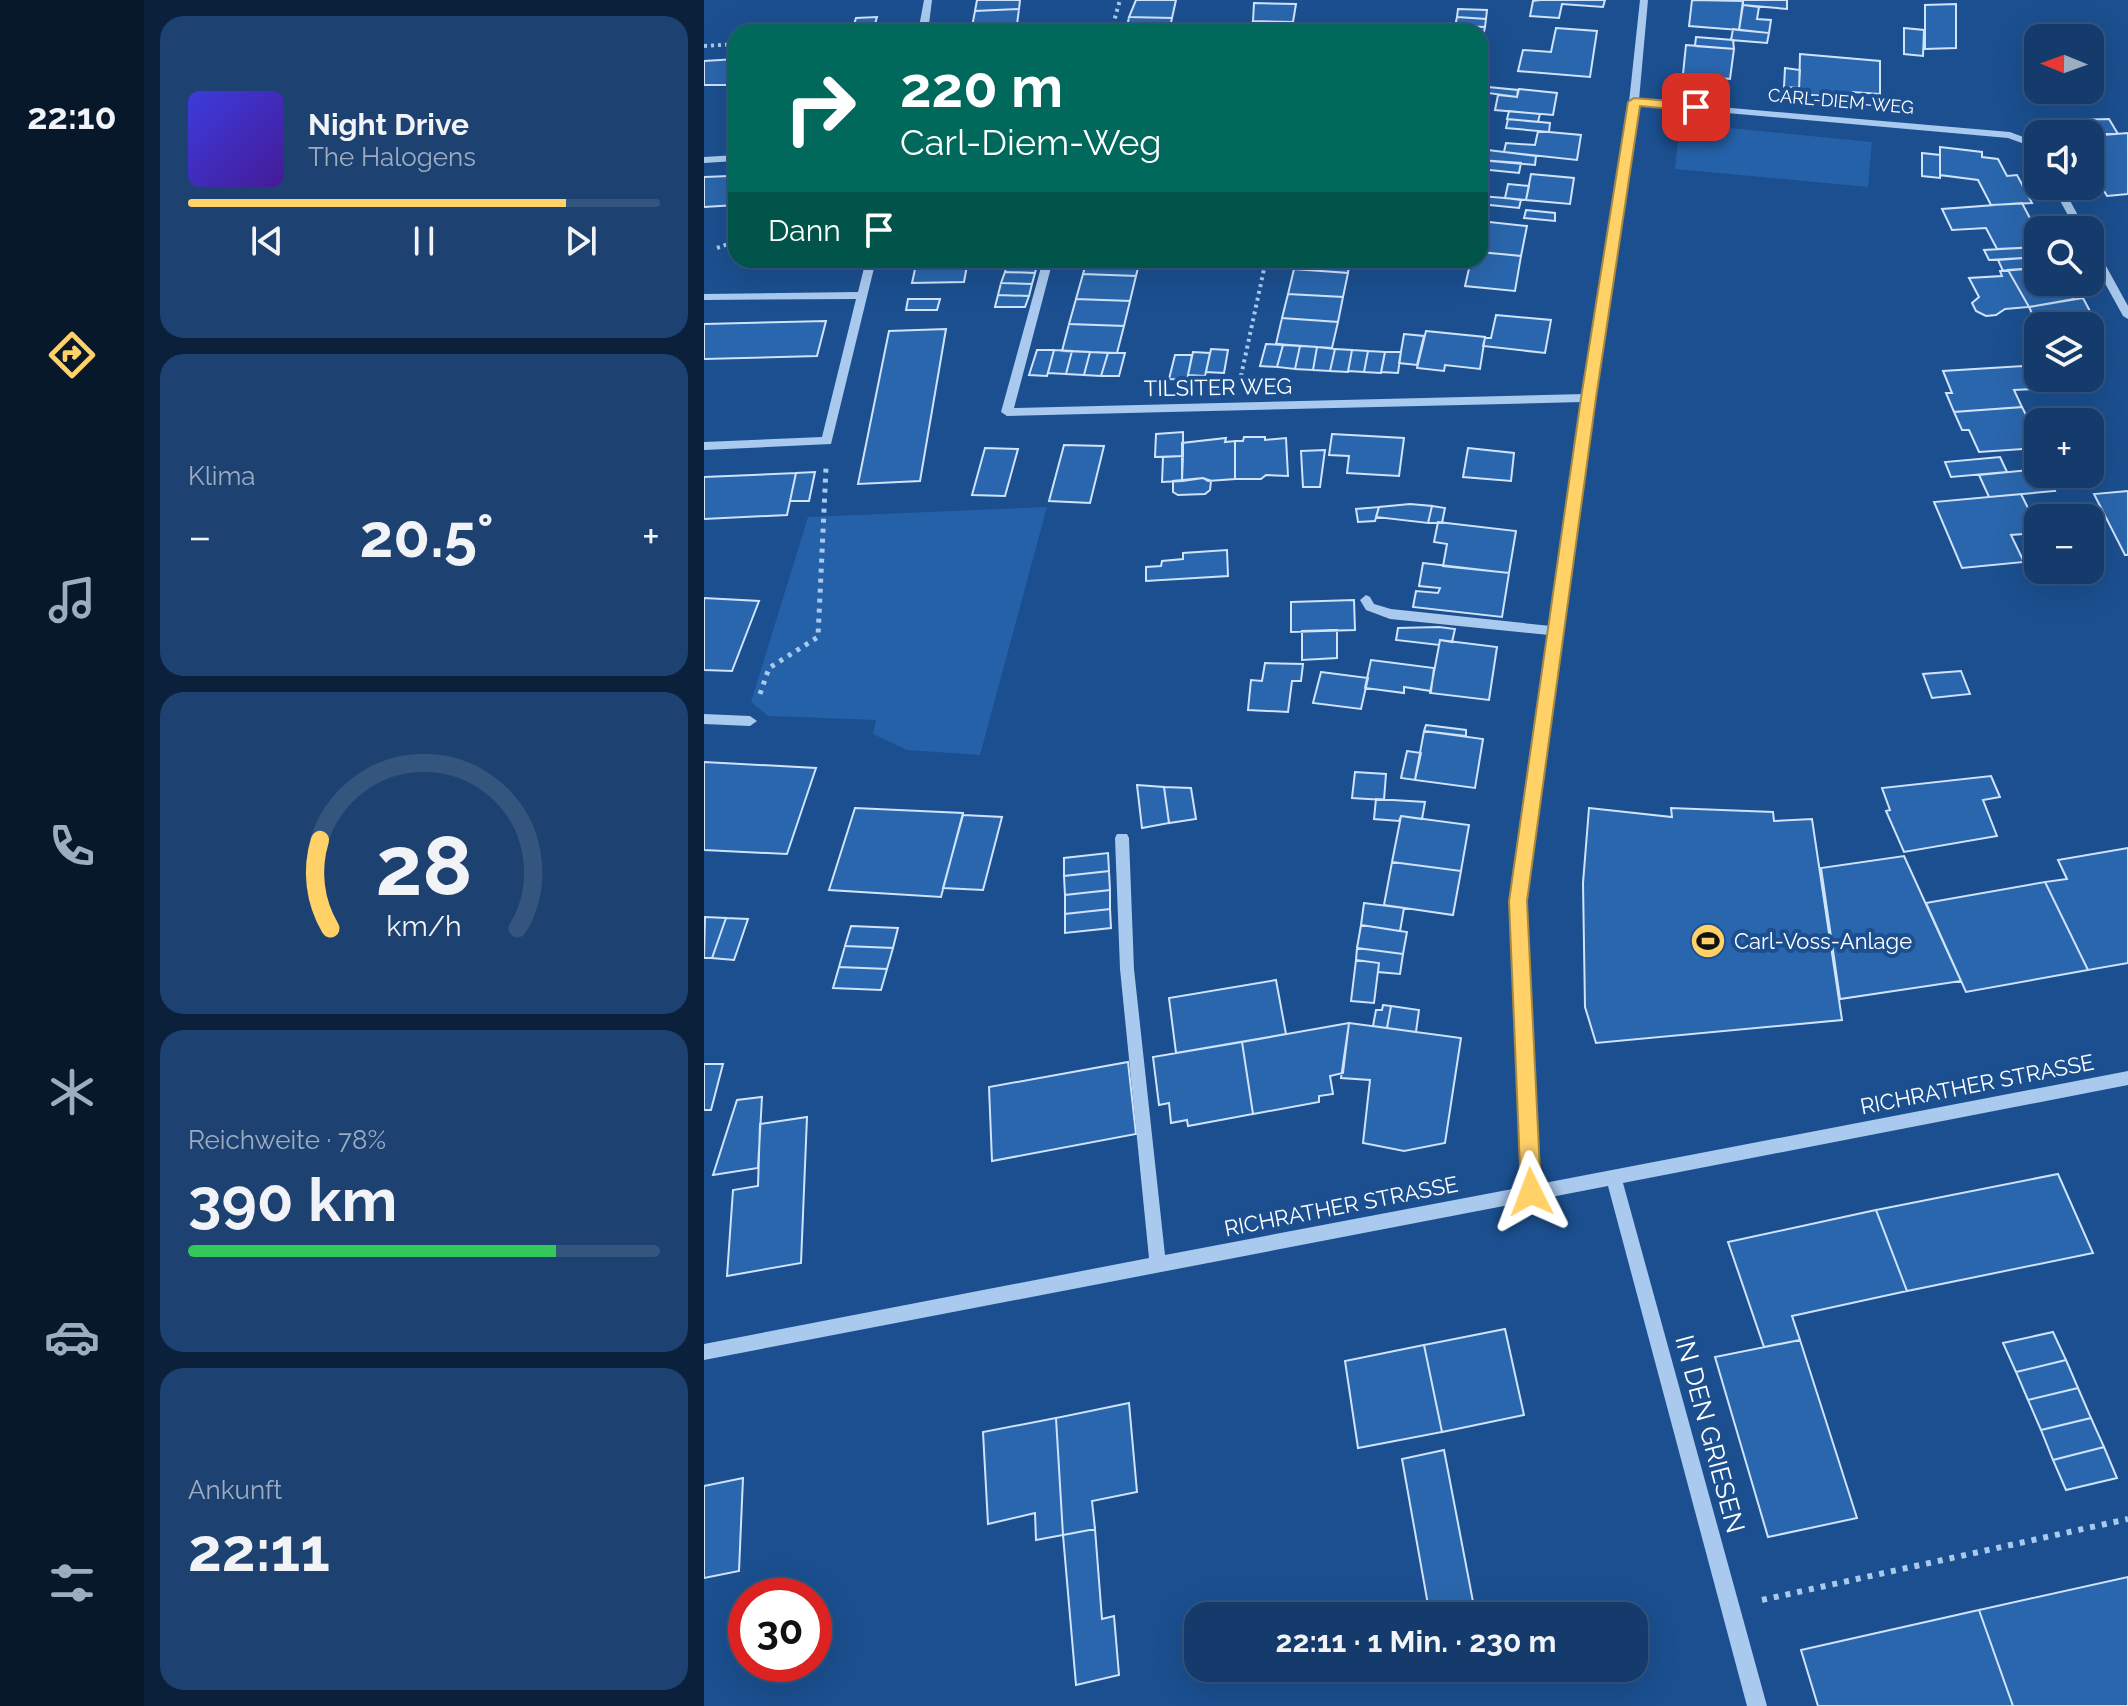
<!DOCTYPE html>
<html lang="de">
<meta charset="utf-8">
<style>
:root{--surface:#143b6b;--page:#1d4271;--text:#f1f3f6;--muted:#9dadc1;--line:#33557e;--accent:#ffd166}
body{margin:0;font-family:Raleway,sans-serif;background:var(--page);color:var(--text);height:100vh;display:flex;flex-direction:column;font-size:30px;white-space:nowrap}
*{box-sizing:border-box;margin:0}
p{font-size:26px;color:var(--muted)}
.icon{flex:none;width:44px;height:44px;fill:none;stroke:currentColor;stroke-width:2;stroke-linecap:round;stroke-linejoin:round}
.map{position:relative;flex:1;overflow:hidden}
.panel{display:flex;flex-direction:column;gap:16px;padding:16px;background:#0b203b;width:560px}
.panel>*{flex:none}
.hud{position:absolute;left:24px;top:24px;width:760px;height:244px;border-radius:24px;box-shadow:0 8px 32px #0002,0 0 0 2px var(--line);background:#00695c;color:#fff;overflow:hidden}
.needle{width:52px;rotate:271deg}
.buttons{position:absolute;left:1320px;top:24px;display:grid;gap:16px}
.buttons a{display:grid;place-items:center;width:80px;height:80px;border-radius:16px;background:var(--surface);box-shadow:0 8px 32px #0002,0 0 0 2px var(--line);font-size:40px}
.speed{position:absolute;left:24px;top:1578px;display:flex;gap:16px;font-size:40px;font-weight:700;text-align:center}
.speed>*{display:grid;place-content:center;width:104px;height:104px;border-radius:50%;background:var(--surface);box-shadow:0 8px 32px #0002,0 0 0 2px var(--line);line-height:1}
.speed .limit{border:12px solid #d22;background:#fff;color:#111}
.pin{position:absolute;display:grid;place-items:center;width:68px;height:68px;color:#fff;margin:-34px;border-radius:16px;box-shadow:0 4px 12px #0006}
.me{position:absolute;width:88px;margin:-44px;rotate:357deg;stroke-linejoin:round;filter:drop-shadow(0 0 6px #0008)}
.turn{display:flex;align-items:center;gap:28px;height:168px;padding:0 40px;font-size:36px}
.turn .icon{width:104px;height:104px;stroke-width:2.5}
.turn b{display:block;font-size:56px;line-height:68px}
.then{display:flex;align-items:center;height:76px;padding:0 40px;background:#0003;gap:16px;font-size:30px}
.big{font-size:60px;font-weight:700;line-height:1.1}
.panel .tile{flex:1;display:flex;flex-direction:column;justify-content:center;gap:12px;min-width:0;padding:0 28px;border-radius:24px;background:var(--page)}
.panel .dial{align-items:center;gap:0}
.dial svg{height:208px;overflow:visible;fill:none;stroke:var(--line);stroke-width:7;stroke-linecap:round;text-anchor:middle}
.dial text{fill:var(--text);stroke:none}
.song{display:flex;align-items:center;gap:24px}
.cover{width:96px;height:96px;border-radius:12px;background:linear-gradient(135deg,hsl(240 70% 55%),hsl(260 70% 35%))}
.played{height:8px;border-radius:4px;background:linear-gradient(90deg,var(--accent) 80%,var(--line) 80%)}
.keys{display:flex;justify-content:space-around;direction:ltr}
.heat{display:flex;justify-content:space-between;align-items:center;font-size:44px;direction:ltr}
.charge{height:12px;border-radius:6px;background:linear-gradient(90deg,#34c759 78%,var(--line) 0)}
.trip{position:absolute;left:480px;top:1602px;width:464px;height:80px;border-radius:24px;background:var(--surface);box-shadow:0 8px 32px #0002,0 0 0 2px var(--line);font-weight:700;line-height:80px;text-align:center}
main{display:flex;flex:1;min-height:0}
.tab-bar{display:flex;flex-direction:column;width:144px;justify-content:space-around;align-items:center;background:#08182b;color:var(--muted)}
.tab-bar .icon{width:56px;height:56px}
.tab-bar .on{color:var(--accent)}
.tab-bar b{font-size:36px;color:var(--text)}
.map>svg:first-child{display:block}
.green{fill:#2461a8}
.building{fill:#2a66ad;stroke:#cfe3fa;stroke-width:2}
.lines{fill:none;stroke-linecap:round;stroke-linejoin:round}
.path-far2{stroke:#a9c9ee;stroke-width:4;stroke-dasharray:3 4;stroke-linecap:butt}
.path-far1{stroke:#a9c9ee;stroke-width:5;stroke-dasharray:4 6;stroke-linecap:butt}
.path{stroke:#a9c9ee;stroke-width:6;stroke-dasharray:5 7;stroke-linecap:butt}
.minor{fill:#a9c9ee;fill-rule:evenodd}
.route{fill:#ffd166;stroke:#a68842;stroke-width:2}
.labels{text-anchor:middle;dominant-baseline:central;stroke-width:8;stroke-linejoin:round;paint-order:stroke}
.far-street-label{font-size:18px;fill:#fff;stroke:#1b4f8f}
.street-label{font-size:22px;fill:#fff;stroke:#1b4f8f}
.poi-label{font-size:22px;fill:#fff;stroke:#1b4f8f;text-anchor:start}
.near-street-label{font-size:26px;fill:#fff;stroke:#1b4f8f}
</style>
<main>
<nav class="tab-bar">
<b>22:10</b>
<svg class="icon on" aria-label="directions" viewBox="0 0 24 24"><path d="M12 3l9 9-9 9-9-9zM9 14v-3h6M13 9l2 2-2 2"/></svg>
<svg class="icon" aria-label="music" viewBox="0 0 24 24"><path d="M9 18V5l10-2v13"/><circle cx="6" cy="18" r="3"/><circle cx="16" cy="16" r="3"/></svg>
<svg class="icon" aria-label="phone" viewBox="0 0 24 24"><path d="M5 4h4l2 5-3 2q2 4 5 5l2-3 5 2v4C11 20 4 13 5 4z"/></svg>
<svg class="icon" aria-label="climate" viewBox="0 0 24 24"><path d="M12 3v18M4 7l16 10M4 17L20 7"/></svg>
<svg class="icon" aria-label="car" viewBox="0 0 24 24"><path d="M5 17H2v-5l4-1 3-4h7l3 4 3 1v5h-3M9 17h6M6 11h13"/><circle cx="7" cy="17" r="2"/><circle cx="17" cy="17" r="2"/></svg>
<svg class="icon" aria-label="filters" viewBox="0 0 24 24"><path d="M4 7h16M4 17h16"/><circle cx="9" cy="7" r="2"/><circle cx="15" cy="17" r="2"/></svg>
</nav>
<section class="panel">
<div class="tile">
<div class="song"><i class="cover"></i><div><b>Night Drive</b><p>The Halogens</p></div></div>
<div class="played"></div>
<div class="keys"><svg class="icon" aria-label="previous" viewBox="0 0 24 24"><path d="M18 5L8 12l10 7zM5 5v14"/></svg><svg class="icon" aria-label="pause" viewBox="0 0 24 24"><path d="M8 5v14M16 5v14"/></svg><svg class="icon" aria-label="next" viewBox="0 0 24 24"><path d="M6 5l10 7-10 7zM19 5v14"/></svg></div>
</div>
<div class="tile"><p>Klima</p>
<div class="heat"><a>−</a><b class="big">20.5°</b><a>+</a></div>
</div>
<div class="tile dial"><svg viewBox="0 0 100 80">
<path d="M14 69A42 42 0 1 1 86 69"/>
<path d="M14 69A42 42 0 0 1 10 35" stroke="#ffd166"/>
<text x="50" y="56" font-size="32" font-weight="700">28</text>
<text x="50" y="72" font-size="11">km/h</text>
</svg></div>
<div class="tile"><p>Reichweite · 78%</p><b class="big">390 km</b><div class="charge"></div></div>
<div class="tile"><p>Ankunft</p><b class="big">22:11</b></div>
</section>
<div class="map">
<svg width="1424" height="1706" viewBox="0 0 1424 1706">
<rect width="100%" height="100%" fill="#1b4f8f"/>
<!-- green -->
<path class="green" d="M976,123L1168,142L1164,187L971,169Z
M343,507L276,755L203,750L169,734L172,720L64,716L47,702L104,517Z"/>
<!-- building -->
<path class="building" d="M273,0H316L315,9L271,11Z
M432,0H472L468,18L425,17Z
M836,0H901L899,7L858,4L855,18L826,16L829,1Z
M988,0L1039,1L1035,30L985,26Z
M1030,0H1083V9L1039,5V1Z
M550,3L592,4L589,22L549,21Z
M1252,4V48L1221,49V5Z
M1039,5L1055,7L1053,19L1067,20L1065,33L1035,30Z
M315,9L312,32H267L271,11Z
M754,9L783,10L782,19L753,17Z
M173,17L169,31H148L152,18Z
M425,17L468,18L465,32H422Z
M753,17L782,19L781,27L751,26Z
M549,21L589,22L587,32H544Z
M751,26L781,27L779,36H776V32H750Z
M852,28L893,31L886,77L814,71L819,50L847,52Z
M1200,28L1220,30L1219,56L1200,54Z
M1029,29L1065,33L1063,43L1027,40Z
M992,37L1029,40L1030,49L991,46Z
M982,45L1030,49L1026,79L979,74Z
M1096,54L1176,61V94L1149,92L1148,98L1095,94Z
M32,59V85H0V61Z
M1081,68L1096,70L1095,88L1080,87Z
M776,83L785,84L781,108L776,107Z
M784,87L814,90L813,97L784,93Z
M815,89L853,93L849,115L791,110L794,95L813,97Z
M805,111L836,114L834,122L803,119Z
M804,119L846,123L845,132L802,128Z
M1405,119L1414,134H1376L1368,120Z
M834,131L877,135L873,160L800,152L802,143L831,145Z
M1424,133V194L1403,196L1386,167V136Z
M1236,147L1278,152V157L1294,159L1303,176L1313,175L1328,203L1287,205L1274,180L1236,175Z
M776,149L832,156L831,165L776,160Z
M1218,153L1236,155V178L1218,176Z
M776,160L817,163L815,173L776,169Z
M827,174L870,178L866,204L822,200Z
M25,176H32V205L0,207V177Z
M804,184L825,186L822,200L801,198Z
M776,196L801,198L817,200L815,208L776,204Z
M1318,203L1329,224L1340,223L1343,230H1334V247L1293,249L1282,228L1248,230L1238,209Z
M822,210L851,213V221L820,218Z
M776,221L823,226L817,256L776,252Z
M1334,247V257L1285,260L1280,250Z
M776,252L817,256L811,291L761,286L767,260H776Z
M1334,257V268L1299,271L1294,260Z
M213,260H264L260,282L208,283Z
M383,260H436L432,276L379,274Z
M592,260H646L644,273L590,269Z
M712,260H746L745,267L712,264Z
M304,261L334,262L331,273L301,272Z
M1334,268V282H1362L1370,299L1325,307L1304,270Z
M590,269L644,273L639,297L584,294Z
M1304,270L1325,307L1301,309L1292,315L1282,316L1272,311L1268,303L1275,297L1265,278L1298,276L1296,271Z
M301,272L331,273L328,284L297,283Z
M379,274L432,276L426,301L372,299Z
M297,283L328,284L325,296L294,295Z
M584,294L639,297L634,322L578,318Z
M294,295L325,296L321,307H291Z
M1379,298L1398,334L1386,335V326H1334L1325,307Z
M204,299H236L233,310H202Z
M372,299L426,301L420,326L365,324Z
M792,315L847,320L841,353L779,346L781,338H787Z
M578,318L634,322L628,348L572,344Z
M122,321L113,356L0,359V324Z
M365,324L420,326L413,353L358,351Z
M242,329L216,481L154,484L185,331Z
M722,331L781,337L776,369L741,365L740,371L713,368Z
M700,334L720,336L713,365L695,363Z
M562,344L579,345L573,367L556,366Z
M579,345L596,346L591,369L573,367Z
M596,346L613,347L609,370L591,369Z
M613,347L631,349L626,371L609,370Z
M507,349L524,350L520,373L502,372Z
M631,349L648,350L644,372L626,371Z
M333,350H350L343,376L325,375Z
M350,350L368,351L362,374L344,373Z
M648,350L664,351L660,372L644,371Z
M368,351L386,352L380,375L362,374Z
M664,351L681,352L677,373L660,372Z
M386,352L404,353L397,376L380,375Z
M489,352L506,353L501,376L484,375Z
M681,352H697L694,373L677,372Z
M404,353H421L415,376H397Z
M471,355H488L483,380L465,379Z
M1319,366L1330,389L1310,390L1318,407L1250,412L1242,393H1248L1239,371Z
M1318,407L1326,423H1334V448L1275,452L1265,430H1258L1250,412Z
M479,432V456L451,457L452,434Z
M628,434L700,438L695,476L643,473L645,456L625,455Z
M540,437H561V440L582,438L584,476L562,475L557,479H531V441H539Z
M522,438L521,442L531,441V479L504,481L499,478L478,481V443Z
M360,445L400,446L386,503L345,501Z
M281,448L314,449L301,496L268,495Z
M764,448L810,453L807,481L759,477Z
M621,450L616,487H599L597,451Z
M479,456L478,481L458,482L459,457Z
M1296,457L1303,472L1247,477L1241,462Z
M1334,469V474H1343L1351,491L1285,497L1275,475Z
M111,472L105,501H86L92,473Z
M92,473L83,515L0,519V477Z
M499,478L507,481L506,490L501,494L474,495L469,492V481Z
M1424,491V555H1421L1390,494Z
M1317,494L1334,528V533L1307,535L1320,562L1258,568L1230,502Z
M706,504L728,506L724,523L672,517L675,507Z
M728,506L741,508L738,523H724Z
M675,507L671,521L654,522L652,509Z
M734,522L812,531L805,573L739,566L743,544L730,542Z
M523,550L524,576L442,581V567L457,566L458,561L479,559V553Z
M719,563L805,573L798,617L709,607L712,591L734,593L736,588L715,586Z
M0,598L55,601L28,671L0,670Z
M650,600L651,630L587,632V602Z
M735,627L751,629L748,642L736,640L735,645L692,640L694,628Z
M633,630V658L598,660V631Z
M736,640L793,647L785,700L726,693Z
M667,660L730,668L727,691L700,687V693L661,688Z
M561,663L599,664L597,681H588L584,712L544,710L547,680L558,681Z
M1257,671L1266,694L1228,698L1219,674Z
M617,672L664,678L657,709L609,703Z
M722,725L762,730V736L720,731Z
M720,731L779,739L771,788L711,780Z
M703,751L717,753L711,780L697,778Z
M0,762L112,768L83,854L0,850Z
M651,772L682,774L680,800L648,798Z
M1287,776L1296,797L1279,800L1293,836L1200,852L1182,811L1186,810L1178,788Z
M433,785L460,787L465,823L438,828Z
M460,787L487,788L492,819L465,823Z
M672,799L721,802L718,819L697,816L695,821L670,819Z
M151,808L259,813L237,897L125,890Z
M885,808L968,817L967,808L1069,812L1070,821L1108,819L1138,1020L892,1043L881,1007L879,883Z
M259,815L298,817L279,890L239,888Z
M697,816L765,825L757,871L688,862Z
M1424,848V963L1384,970L1341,882L1363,879L1354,860Z
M404,853L405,871L360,876V858Z
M1200,856L1257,981L1136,999L1117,868Z
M688,862L757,871L749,915L680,905Z
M405,871L406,890L361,895L360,876Z
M1341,882L1384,970L1262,992L1222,903Z
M406,890V909L361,914V895Z
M660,903L700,908L696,931L657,925Z
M406,909L407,928L361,933V914Z
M1,917L22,918L8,958H0Z
M22,918L44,919L30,960L8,958Z
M657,925L703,932L699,954L653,948Z
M147,926L194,928L189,948L141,946Z
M141,946L189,948L183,969L135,967Z
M653,948L699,954L696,974L674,972L675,963L652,960Z
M652,960L675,963L670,1003L647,1001Z
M135,967L183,969L177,990L129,988Z
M572,980L582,1034L472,1053L465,998Z
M679,1005L687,1006L683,1028L669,1026L672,1010H678Z
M687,1006L715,1010L712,1032L683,1028Z
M645,1023L757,1038L741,1143L700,1151L659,1143L666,1080L637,1078Z
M645,1023L639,1073L626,1076L629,1094L615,1096V1102L549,1114L538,1042Z
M538,1042L549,1114L484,1126L483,1120L467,1123L465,1103L455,1105L449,1057Z
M424,1062L432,1134L288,1161L285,1087Z
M0,1064H19L7,1110H0Z
M58,1097L54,1168L9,1175L33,1100Z
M103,1117L97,1263L23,1276L29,1190L54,1186L56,1124Z
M1354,1174L1389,1253L1203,1291L1172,1210Z
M1172,1210L1203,1291L1088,1316L1096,1340L1060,1347L1024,1242Z
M801,1329L820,1415L738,1432L720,1345Z
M1349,1332L1362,1360L1312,1372L1299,1343Z
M1096,1340L1153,1518L1064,1537L1011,1357Z
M720,1345L738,1432L654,1448L641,1361Z
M1362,1360L1374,1388L1324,1400L1312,1372Z
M1374,1388L1387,1418L1337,1430L1324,1400Z
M425,1403L433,1492L388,1501L391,1529L359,1535L352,1418Z
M352,1418L359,1535L332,1540L331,1513L284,1524L279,1432Z
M1387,1418L1400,1447L1349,1460L1337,1430Z
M1400,1447L1413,1478L1362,1490L1349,1460Z
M740,1450L771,1612L726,1616L698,1459Z
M39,1478L35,1571L0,1578V1486Z
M391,1529L398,1619L410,1616L415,1675L372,1685L359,1535Z
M1424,1577V1706H1309L1275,1610Z
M1275,1610L1309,1706H1114L1097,1650Z"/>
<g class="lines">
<!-- path-far2 -->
<path class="path-far2" d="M407,32L416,0
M0,46L32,44
M13,248L32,241
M537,376L562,260"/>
<!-- path-far1 -->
<path class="path-far1" d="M56,694L65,668L114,637L122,468"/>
<!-- path -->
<path class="path" d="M1058,1600L1424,1519"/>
<!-- minor -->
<path class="minor" d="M220,0H228L224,32H214Z
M936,0H944L935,100L1306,132L1333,142L1334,154L1331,153L1326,146L1304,138L934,105L891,398L821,901L835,1184L1424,1071V1085L919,1183L1063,1706H1043L904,1186L0,1360V1344L445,1258L416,969L411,838L413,834H423L425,838L430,969L461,1255L819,1187L807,901L845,635L686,619L662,610L656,600L662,595L666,597L670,604L687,609L847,626L879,402L303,416L297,412L339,260H349L310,408L880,394L925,102Z
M32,155V161L0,163V157Z
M1348,186H1358L1382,230H1372Z
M1386,243L1391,246L1424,306V319L1419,316L1386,256Z
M162,260H172L127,444L0,450V442L118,437L152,299L0,300V294L154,292Z
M0,714L46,716L53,721L46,726L0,724Z"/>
</g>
<!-- route -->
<path class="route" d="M930,98L992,103L999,107L992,111L936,106L892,398L823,901L837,1192L834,1199L827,1202L820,1199L817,1192L805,901L877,398L924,102Z"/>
<!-- icons -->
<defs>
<g id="stadium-disc" transform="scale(1.8)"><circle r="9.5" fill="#ffd166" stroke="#1b4f8f"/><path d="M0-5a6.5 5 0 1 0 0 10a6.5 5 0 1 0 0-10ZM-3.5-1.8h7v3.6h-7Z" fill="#111"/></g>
</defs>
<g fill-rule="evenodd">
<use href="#stadium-disc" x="1004" y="941"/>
</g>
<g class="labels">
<!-- far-street labels -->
<g class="far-street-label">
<text transform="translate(1137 101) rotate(5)">CARL-DIEM-WEG</text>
</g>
<!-- street labels -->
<g class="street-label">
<text transform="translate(514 387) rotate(-1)">TILSITER WEG</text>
<text transform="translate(1273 1084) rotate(-11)">RICHRATHER STRASSE</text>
<text transform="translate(637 1206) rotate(-11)">RICHRATHER STRASSE</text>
</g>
<!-- poi labels -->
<g class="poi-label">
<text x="1030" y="941">Carl-Voss-Anlage</text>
</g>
<!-- near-street labels -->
<g class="near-street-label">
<text transform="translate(1006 1434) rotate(75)">IN DEN GRIESEN</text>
</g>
</g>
</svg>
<div class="buttons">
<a><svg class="needle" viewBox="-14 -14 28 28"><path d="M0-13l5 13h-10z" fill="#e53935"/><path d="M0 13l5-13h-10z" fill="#9dadc1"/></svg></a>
<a><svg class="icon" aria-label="sound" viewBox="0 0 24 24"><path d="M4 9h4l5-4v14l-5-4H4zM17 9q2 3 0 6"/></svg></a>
<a><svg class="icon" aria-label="search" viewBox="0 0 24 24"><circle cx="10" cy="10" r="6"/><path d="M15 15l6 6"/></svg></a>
<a><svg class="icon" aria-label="layers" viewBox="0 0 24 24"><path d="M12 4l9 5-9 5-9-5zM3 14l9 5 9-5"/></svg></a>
<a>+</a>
<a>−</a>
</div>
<div class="speed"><div class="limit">30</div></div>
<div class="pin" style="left:992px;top:107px;background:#d93025"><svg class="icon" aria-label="arrive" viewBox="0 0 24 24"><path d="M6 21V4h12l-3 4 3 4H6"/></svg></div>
<svg class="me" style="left:827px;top:1192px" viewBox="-20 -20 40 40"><path d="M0-17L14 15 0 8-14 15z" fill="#ffd166" stroke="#fff" stroke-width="4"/></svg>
<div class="trip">22:11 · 1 Min. · 230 m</div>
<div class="hud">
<div class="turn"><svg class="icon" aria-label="right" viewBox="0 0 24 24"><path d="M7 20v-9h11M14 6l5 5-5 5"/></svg><div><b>220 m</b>Carl-Diem-Weg</div></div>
<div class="then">Dann<svg class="icon" aria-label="arrive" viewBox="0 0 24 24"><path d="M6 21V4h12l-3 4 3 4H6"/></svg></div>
</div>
</div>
</main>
